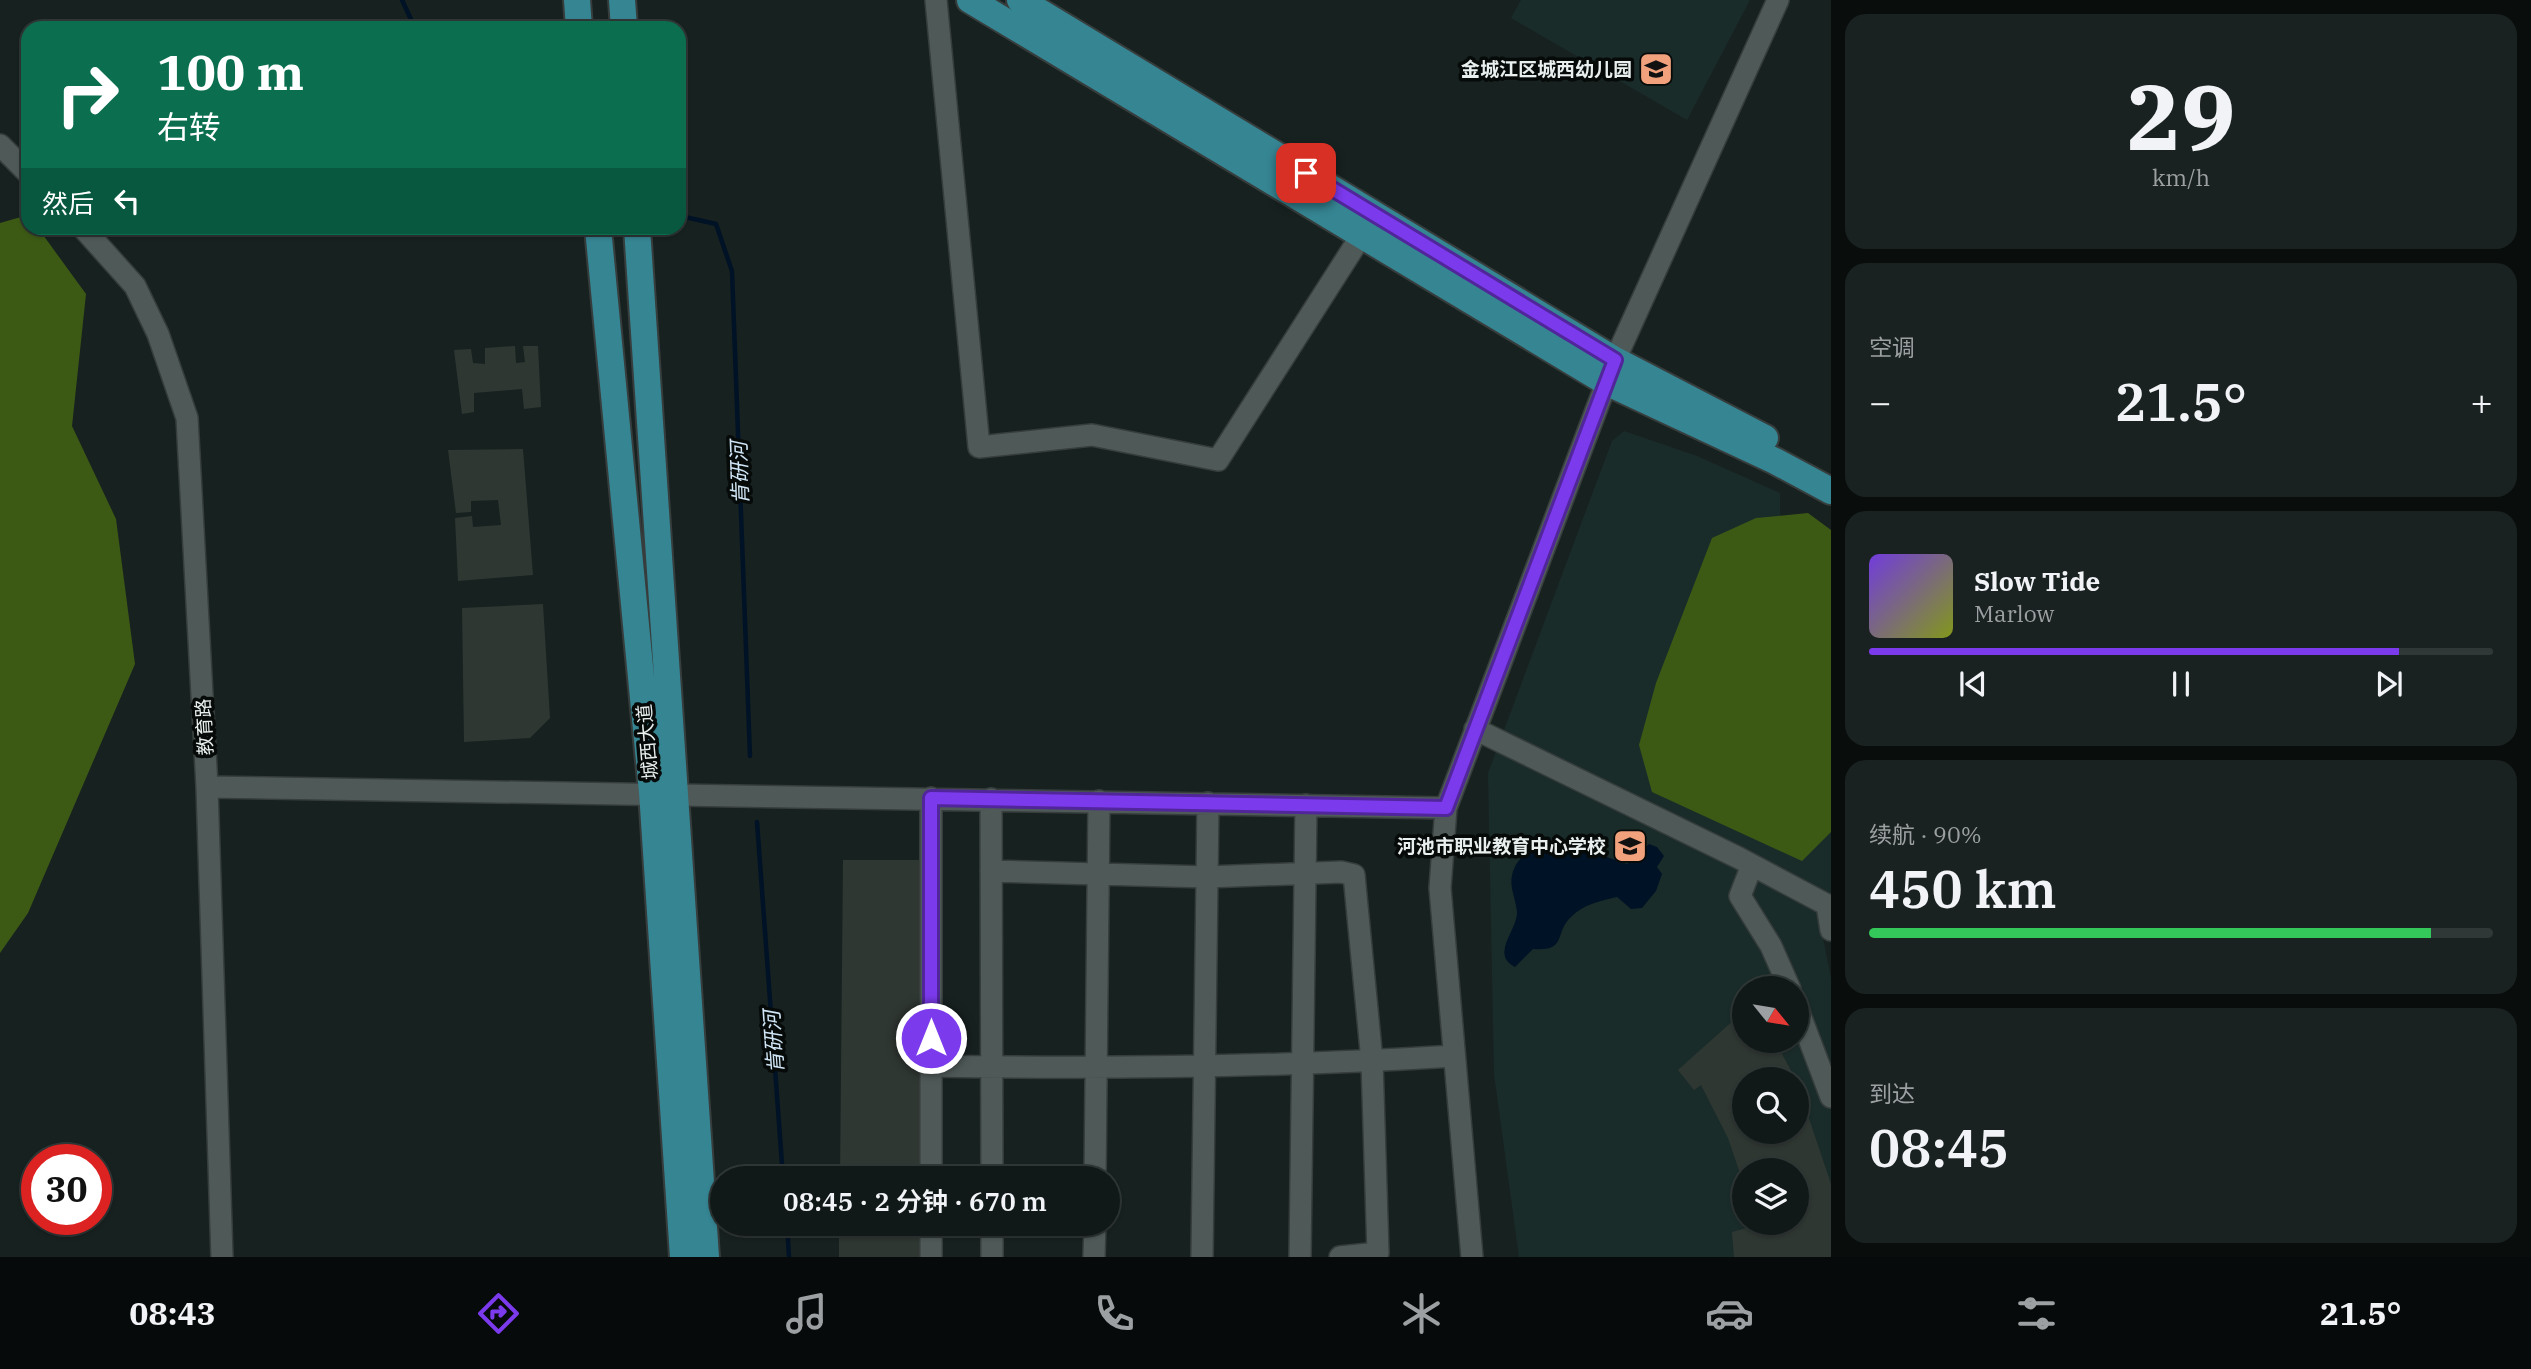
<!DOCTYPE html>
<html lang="zh">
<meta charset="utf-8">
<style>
:root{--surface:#111918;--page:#1a2221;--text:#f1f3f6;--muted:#9ca0a2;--line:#303837;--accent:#7c3aed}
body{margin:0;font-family:"IBM Plex Serif","Noto Sans SC",serif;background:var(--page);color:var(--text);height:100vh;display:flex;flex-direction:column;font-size:26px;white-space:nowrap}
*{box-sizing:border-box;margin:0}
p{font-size:23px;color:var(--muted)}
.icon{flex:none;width:38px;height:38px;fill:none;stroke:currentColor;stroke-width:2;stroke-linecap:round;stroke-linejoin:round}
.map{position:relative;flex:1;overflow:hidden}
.drawer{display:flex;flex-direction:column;gap:14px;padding:14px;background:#090e0d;width:700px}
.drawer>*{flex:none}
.top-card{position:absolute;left:21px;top:21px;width:665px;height:214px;border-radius:21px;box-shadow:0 2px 5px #0004,0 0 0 2px var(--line);background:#0b6e4f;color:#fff;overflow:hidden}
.needle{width:46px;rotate:120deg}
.buttons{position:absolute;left:1732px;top:976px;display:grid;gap:14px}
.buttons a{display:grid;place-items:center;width:77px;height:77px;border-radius:50%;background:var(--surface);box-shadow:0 2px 5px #0004,0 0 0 2px var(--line);font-size:35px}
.speed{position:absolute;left:21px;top:1144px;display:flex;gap:14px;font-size:35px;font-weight:700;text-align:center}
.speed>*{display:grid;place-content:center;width:91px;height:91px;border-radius:50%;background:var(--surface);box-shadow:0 2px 5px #0004,0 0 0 2px var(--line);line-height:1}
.speed .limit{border:10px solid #d22;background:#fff;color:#111}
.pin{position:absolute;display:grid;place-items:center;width:60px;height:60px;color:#fff;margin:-30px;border-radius:14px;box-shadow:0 4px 10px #0006}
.me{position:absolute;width:77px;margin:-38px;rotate:0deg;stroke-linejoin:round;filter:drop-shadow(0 0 5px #0008)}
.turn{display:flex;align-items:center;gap:24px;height:147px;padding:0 21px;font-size:32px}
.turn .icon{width:91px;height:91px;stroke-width:2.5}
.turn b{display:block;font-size:49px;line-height:60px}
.then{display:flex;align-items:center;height:66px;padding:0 21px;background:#0003;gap:14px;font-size:26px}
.big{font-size:52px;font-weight:600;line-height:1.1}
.drawer .widget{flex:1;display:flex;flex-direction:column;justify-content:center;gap:10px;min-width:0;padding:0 24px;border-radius:21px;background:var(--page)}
.drawer .dial{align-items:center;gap:0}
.dial b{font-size:91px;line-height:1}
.song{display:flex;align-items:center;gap:21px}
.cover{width:84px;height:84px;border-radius:10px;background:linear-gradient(135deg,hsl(260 70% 55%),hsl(70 70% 35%))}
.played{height:7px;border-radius:4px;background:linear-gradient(90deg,var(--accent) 85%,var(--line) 85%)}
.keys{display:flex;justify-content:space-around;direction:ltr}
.heat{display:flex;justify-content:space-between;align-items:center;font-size:38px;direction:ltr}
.charge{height:10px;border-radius:5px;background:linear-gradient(90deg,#34c759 90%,var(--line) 0)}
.trip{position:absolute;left:710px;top:1166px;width:410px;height:70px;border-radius:35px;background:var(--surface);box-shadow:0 2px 5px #0004,0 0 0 2px var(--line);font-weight:600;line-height:70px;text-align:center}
.dock{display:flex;height:112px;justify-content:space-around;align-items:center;background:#070a0a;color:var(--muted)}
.dock .icon{width:49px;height:49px}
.dock .selected{color:var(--accent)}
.dock b{font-size:32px;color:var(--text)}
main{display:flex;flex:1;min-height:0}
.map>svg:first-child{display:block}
.built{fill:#1a2c2a;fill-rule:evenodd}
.forest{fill:#3d5a15}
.water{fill:#001225}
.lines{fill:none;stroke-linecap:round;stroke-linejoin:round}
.stream{stroke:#001225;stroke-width:4.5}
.building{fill:#2f3732}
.minor-casing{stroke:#363d3c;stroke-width:24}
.major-casing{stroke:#363d3c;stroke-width:30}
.minor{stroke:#4f5a58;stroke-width:21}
.major{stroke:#368593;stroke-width:26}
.route-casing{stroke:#51269a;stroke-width:18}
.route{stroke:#7c3aed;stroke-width:12}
.labels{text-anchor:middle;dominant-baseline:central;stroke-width:7;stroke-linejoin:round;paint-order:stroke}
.poi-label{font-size:19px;font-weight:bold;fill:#e8efee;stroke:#060a09;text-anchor:end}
.street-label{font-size:19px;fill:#e8efee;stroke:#060a09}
.water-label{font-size:21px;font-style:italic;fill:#d0e5f5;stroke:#060a09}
</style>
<main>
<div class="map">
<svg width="1831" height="1257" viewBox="0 0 1831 1257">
<rect width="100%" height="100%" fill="#172120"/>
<!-- built -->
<path class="built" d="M1521,0H1750L1687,120L1511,18Z
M1624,431L1697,456L1780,493V516L1756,518L1802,860L1831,832V898L1818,913L1831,978V1257H1519L1494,1074L1488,773L1612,441ZM1745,989H1797V1041H1745ZM1745,1080H1797V1132H1745ZM1745,1171H1797V1223H1745Z"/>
<!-- forest -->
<path class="forest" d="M28,215V228H38L86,294L72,426L116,519L135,664L28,913L0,953V223Z
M1808,513L1831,530V832L1802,861L1652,792L1639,745L1656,683L1712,538L1756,518Z"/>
<!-- water -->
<path class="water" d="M1549,843H1566L1627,864L1649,844L1657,847L1664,856L1657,867L1662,874L1656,891L1642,908L1631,909L1617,897C1600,901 1584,904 1571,917C1554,932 1568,952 1533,949L1515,967C1490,955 1517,930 1517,913C1516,897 1507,885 1514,869C1520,853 1535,850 1549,843Z"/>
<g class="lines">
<!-- stream -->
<path class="stream" d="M402,0L415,28
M685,217L716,224L732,271L750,756
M757,822L783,1178
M787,1223L789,1257"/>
</g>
<!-- building -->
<path class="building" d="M515,346L516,363L525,362L523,346H538L541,407L524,409L522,389L474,393V412L462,414L454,350L471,349L473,363L485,364V348Z
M523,449L533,575L458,581L455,518L472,516L473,527L501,525L498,500L471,501V512L456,513L448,450Z
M543,604L550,718L530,738L464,742L462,608Z
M843,860H927L923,1178H840Z
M1745,1010V1041H1775L1796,1080H1745V1132H1797V1083L1831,1184V1257H1734L1732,1232L1754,1226V1223H1797V1171H1745L1744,1185L1728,1138L1701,1085L1694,1090L1678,1070Z
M839,1223H922V1257H839Z"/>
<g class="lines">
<!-- minor casing -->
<g class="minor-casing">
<path id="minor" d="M936,0L979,447L1092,435L1218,460L1361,236
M0,145L28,173
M83,228L135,286L158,334L187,418L207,787L222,1257
M1475,729L1739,858L1831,907
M207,787L1446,808
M931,798V1178
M991,799L992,1178
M1752,865L1740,896L1771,946L1790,989
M991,871L1207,877L1341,872L1354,875L1372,1061L1378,1253L1340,1257
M1827,905L1831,930
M1797,1007L1831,1097
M931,1066C1105,1069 1280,1067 1454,1056
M1095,1178L1099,801
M992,1223V1257
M931,1257V1223
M1094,1257L1095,1223
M1202,1257L1208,803
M1300,1257L1306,805
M1472,1257L1440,888L1446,808L1615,360L1778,0"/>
</g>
<!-- major casing -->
<g class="major-casing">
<path id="major" d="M577,0L579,28
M622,0L624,28
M970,0L1606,382L1775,461L1831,491
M1020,0L1615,360L1765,438
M598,228L652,792L683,1257
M637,228L706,1257"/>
</g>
<!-- minor -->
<use href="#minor" class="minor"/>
<!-- major -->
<use href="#major" class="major"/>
</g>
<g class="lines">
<!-- route casing -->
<g class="route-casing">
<path id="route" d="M931,1038V798L1446,808L1615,360L1306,173"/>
</g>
<!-- route -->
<use href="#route" class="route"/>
</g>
<!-- icons -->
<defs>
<g id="school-square" transform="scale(1.75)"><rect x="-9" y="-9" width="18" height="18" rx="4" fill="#f1a17c" stroke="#060a09"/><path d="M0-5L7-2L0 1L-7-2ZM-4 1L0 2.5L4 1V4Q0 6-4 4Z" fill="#111"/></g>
</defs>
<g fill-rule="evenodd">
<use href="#school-square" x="1656" y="69"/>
<use href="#school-square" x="1630" y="846"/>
</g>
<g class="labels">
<!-- poi labels -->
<g class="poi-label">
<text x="1632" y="69">金城江区城西幼儿园</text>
<text x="1606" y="846">河池市职业教育中心学校</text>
</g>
<!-- street labels -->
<g class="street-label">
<text transform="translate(204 727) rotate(-93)">教育路</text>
<text transform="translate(647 742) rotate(-95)">城西大道</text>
</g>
<!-- water labels -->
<g class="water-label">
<text transform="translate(739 473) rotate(-92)">肯研河</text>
<text transform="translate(773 1042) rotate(-94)">肯研河</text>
</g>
</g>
</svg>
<div class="buttons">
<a><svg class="needle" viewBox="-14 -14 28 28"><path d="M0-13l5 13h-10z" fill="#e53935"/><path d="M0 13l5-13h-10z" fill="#9ca0a2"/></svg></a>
<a><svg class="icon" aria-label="search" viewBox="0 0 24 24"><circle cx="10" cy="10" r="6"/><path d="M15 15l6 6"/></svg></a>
<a><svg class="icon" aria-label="layers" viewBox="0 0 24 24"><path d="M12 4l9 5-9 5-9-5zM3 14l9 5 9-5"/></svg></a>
</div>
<div class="speed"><div class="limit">30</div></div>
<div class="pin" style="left:1306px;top:173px;background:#d93025"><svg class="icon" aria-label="arrive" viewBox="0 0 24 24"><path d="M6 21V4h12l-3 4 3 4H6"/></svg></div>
<svg class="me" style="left:931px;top:1038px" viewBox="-20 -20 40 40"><circle r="17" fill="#7c3aed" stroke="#fff" stroke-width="3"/><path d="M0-11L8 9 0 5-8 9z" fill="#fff"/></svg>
<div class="trip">08:45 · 2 分钟 · 670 m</div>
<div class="top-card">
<div class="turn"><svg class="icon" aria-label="right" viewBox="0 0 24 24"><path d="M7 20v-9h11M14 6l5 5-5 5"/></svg><div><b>100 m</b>右转</div></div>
<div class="then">然后<svg class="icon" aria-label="left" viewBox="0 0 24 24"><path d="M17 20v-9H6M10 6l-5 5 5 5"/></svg></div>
</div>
</div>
<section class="drawer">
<div class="widget dial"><b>29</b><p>km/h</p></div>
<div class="widget"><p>空调</p>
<div class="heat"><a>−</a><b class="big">21.5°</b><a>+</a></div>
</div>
<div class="widget">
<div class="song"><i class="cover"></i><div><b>Slow Tide</b><p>Marlow</p></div></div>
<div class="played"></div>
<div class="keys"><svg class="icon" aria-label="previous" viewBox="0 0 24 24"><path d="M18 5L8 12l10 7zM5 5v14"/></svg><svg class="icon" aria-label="pause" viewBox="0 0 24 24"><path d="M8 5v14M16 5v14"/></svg><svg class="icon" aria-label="next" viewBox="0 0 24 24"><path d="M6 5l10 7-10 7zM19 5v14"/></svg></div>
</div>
<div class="widget"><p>续航 · 90%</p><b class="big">450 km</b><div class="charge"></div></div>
<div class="widget"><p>到达</p><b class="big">08:45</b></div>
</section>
</main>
<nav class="dock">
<b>08:43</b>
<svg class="icon selected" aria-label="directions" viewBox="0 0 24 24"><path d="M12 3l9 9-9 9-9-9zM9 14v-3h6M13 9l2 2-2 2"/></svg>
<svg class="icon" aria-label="music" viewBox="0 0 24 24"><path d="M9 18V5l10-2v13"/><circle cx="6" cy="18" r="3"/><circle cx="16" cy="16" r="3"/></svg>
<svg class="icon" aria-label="phone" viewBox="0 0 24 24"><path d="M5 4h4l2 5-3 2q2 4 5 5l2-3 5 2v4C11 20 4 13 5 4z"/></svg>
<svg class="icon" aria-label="climate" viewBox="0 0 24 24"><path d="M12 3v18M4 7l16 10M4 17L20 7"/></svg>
<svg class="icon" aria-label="car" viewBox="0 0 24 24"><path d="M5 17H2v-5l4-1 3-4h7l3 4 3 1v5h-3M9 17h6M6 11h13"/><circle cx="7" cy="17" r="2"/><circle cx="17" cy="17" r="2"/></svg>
<svg class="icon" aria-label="filters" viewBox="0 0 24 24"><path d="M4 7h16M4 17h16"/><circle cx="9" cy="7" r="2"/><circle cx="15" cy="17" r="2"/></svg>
<b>21.5°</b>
</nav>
